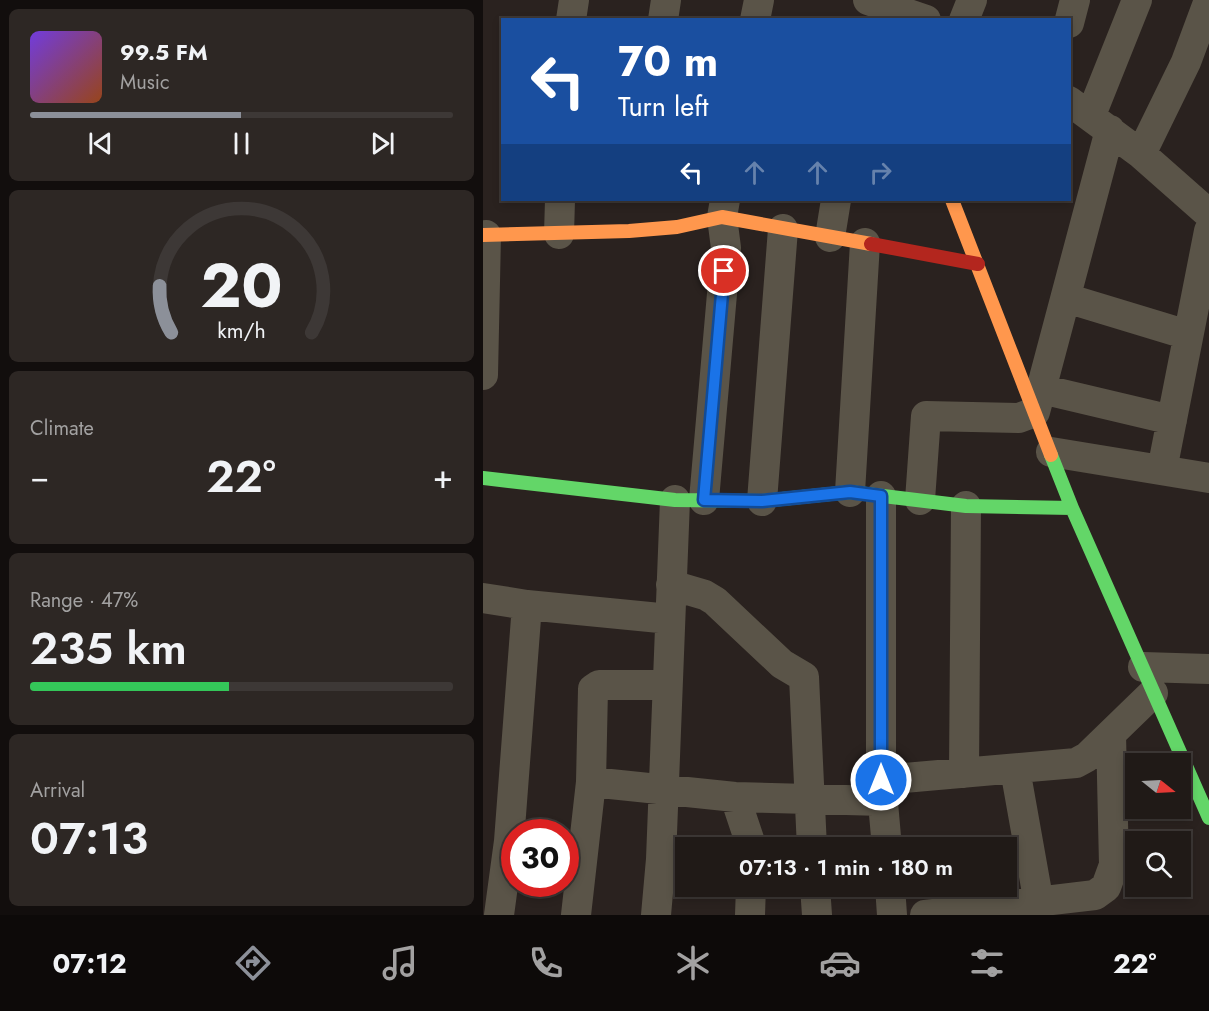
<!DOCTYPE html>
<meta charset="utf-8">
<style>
:root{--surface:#201a17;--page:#2d2724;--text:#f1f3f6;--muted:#a2a1a1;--line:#3d3836;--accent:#8c9099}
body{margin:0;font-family:Jost,sans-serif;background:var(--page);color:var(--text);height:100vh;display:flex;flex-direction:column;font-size:22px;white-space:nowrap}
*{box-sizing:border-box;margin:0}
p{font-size:20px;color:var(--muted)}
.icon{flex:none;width:33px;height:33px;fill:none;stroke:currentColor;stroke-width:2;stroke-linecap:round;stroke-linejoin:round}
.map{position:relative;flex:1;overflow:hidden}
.sheet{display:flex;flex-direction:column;gap:9px;padding:9px;background:#120e0d;width:483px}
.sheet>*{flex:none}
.hud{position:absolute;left:18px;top:18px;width:570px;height:183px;border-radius:0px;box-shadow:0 3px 9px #0003,0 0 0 2px var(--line);background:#1a4fa0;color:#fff;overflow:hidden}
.needle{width:39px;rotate:108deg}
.controls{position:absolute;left:642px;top:753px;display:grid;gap:12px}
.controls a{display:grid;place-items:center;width:66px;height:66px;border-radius:0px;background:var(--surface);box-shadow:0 3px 9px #0003,0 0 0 2px var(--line);font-size:30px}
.speed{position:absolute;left:18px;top:819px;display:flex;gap:12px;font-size:30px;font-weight:700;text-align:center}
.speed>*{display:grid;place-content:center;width:78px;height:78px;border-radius:50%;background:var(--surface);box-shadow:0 3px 9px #0003,0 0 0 2px var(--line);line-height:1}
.speed .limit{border:9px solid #d22;background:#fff;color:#111}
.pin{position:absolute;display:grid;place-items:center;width:51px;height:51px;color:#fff;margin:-26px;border:3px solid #fff;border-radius:50%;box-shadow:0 2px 6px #0007}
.me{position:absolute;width:66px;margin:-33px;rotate:0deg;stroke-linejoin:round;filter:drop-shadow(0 0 4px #0008)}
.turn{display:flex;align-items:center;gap:21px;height:126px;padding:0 18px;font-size:27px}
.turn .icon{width:78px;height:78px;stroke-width:2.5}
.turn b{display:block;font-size:42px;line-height:51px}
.lanes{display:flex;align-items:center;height:57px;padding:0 18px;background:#0003;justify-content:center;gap:30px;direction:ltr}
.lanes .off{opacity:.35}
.big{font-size:45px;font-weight:600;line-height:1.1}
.sheet .widget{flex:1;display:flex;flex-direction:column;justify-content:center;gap:9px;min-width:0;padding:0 21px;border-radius:9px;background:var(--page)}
.sheet .dial{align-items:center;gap:0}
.dial svg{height:156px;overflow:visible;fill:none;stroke:var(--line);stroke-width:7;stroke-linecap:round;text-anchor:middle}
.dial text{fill:var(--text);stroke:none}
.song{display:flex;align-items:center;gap:18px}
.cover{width:72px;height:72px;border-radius:9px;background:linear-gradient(135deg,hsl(260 70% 55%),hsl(20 70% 35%))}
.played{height:6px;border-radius:3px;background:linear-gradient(90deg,var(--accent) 50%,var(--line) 50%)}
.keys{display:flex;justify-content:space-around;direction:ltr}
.heat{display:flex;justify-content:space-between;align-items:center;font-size:33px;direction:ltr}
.charge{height:9px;border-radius:4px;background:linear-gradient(90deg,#34c759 47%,var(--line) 0)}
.trip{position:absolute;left:192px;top:837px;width:342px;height:60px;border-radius:0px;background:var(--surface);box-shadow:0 3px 9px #0003,0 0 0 2px var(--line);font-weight:600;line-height:60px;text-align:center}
.tab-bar{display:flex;height:96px;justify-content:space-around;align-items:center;background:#0d0a09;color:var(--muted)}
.tab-bar .icon{width:42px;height:42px}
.tab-bar .current{color:var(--accent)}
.tab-bar b{font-size:27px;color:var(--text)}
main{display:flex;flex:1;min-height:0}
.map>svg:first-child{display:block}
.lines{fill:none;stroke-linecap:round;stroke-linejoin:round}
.street{stroke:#5a5448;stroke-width:30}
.fast{stroke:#63d668;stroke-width:14}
.slow{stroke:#ff974d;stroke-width:14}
.jam{stroke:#b3261e;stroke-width:14}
.route-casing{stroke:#114b97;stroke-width:15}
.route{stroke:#1a73e8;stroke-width:10}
</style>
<main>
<section class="sheet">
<div class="widget">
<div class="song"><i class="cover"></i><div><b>99.5 FM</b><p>Music</p></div></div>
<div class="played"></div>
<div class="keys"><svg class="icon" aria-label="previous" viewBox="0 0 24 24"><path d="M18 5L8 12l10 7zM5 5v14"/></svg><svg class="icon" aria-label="pause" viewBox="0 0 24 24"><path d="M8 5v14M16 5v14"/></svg><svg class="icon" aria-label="next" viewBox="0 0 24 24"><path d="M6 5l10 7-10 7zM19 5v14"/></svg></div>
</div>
<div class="widget dial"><svg viewBox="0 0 100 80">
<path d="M14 69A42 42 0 1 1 86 69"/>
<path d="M14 69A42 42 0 0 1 8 45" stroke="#8c9099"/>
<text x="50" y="56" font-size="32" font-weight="700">20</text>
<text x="50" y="72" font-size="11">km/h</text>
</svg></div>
<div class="widget"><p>Climate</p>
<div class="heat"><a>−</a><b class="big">22°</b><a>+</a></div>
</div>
<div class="widget"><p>Range · 47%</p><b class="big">235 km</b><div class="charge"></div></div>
<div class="widget"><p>Arrival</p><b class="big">07:13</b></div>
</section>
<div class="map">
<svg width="726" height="915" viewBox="0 0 726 915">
<rect width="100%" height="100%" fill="#2a221f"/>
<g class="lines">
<!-- street -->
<path class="street" d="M385,0L443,20
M88,20L91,0
M180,20L183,0
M272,20L276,0
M481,20L489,0
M586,23L592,0
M586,101L658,154L726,214
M608,115L654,0
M658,154L703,62L726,0
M76,234L77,200
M347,237L353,200
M583,298L705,335
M0,375L3,235
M558,389L689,420
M568,452L726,478
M679,470L726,231
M367,492L382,243
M398,496V780L404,848
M221,500L243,248L239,217L242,200
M437,500L443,416L536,418L552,412L627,130
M279,501L300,229
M188,585L222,595L232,601L299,664L321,677L329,848
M0,598L44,605L187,619
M660,667L726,669
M532,769L558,915
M481,773L483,506
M398,780L593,763L604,757L670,693
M108,782L252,797L400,801
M252,797L269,848
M332,886L334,915
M407,886L409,915
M16,915L26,841L44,605
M93,915L108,782L110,689L116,685H184
M173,915L178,859L192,500
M267,915L268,886
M442,915L612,895L623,887L631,865L628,734"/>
<!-- fast -->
<path class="fast" d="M568,455L589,508L726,818
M0,478L192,500L279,501L367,492L483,506L589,508"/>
<!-- slow -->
<path class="slow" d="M469,200L568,455
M0,235L146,231L194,227L239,217L388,244"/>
<!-- jam -->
<path class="jam" d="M388,244L495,264"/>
</g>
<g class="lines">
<!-- route casing -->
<g class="route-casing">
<path id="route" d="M241,271L221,500L279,501L367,492L398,496V780"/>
</g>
<!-- route -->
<use href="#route" class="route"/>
</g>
</svg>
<div class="controls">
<a><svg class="needle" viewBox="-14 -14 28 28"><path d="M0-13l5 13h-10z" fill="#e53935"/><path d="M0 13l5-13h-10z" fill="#a2a1a1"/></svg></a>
<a><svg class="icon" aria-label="search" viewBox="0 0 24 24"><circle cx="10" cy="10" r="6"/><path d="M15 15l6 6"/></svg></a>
</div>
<div class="speed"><div class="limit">30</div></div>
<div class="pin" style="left:241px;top:271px;background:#d93025"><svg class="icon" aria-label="arrive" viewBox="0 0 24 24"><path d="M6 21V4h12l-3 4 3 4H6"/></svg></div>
<svg class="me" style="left:398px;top:780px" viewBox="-20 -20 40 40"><circle r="17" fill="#1a73e8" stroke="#fff" stroke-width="3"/><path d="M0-11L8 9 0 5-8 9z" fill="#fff"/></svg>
<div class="trip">07:13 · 1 min · 180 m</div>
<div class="hud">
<div class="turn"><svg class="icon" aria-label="left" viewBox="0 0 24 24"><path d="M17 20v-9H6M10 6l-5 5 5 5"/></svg><div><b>70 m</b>Turn left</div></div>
<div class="lanes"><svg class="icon" aria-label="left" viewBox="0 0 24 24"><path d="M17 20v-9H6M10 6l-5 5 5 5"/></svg><svg class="icon off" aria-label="ahead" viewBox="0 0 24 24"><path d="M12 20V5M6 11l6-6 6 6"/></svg><svg class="icon off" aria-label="ahead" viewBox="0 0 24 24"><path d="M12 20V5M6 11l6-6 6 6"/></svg><svg class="icon off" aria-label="right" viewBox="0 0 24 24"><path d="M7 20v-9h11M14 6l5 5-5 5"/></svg></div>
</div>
</div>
</main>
<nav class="tab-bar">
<b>07:12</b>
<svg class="icon current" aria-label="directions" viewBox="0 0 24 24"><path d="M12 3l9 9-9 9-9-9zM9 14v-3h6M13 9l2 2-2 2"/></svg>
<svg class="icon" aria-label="music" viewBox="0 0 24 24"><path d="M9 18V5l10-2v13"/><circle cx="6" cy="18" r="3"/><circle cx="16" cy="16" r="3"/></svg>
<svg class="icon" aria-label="phone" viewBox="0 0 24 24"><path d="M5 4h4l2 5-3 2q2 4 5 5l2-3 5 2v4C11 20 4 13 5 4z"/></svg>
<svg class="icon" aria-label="climate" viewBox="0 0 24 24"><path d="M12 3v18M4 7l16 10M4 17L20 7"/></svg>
<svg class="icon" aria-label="car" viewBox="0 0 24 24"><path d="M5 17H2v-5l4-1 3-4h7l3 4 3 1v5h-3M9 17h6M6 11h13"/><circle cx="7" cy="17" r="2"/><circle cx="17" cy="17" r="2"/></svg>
<svg class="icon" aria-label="filters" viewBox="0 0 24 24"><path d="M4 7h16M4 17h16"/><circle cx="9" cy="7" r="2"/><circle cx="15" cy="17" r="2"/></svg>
<b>22°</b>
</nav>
